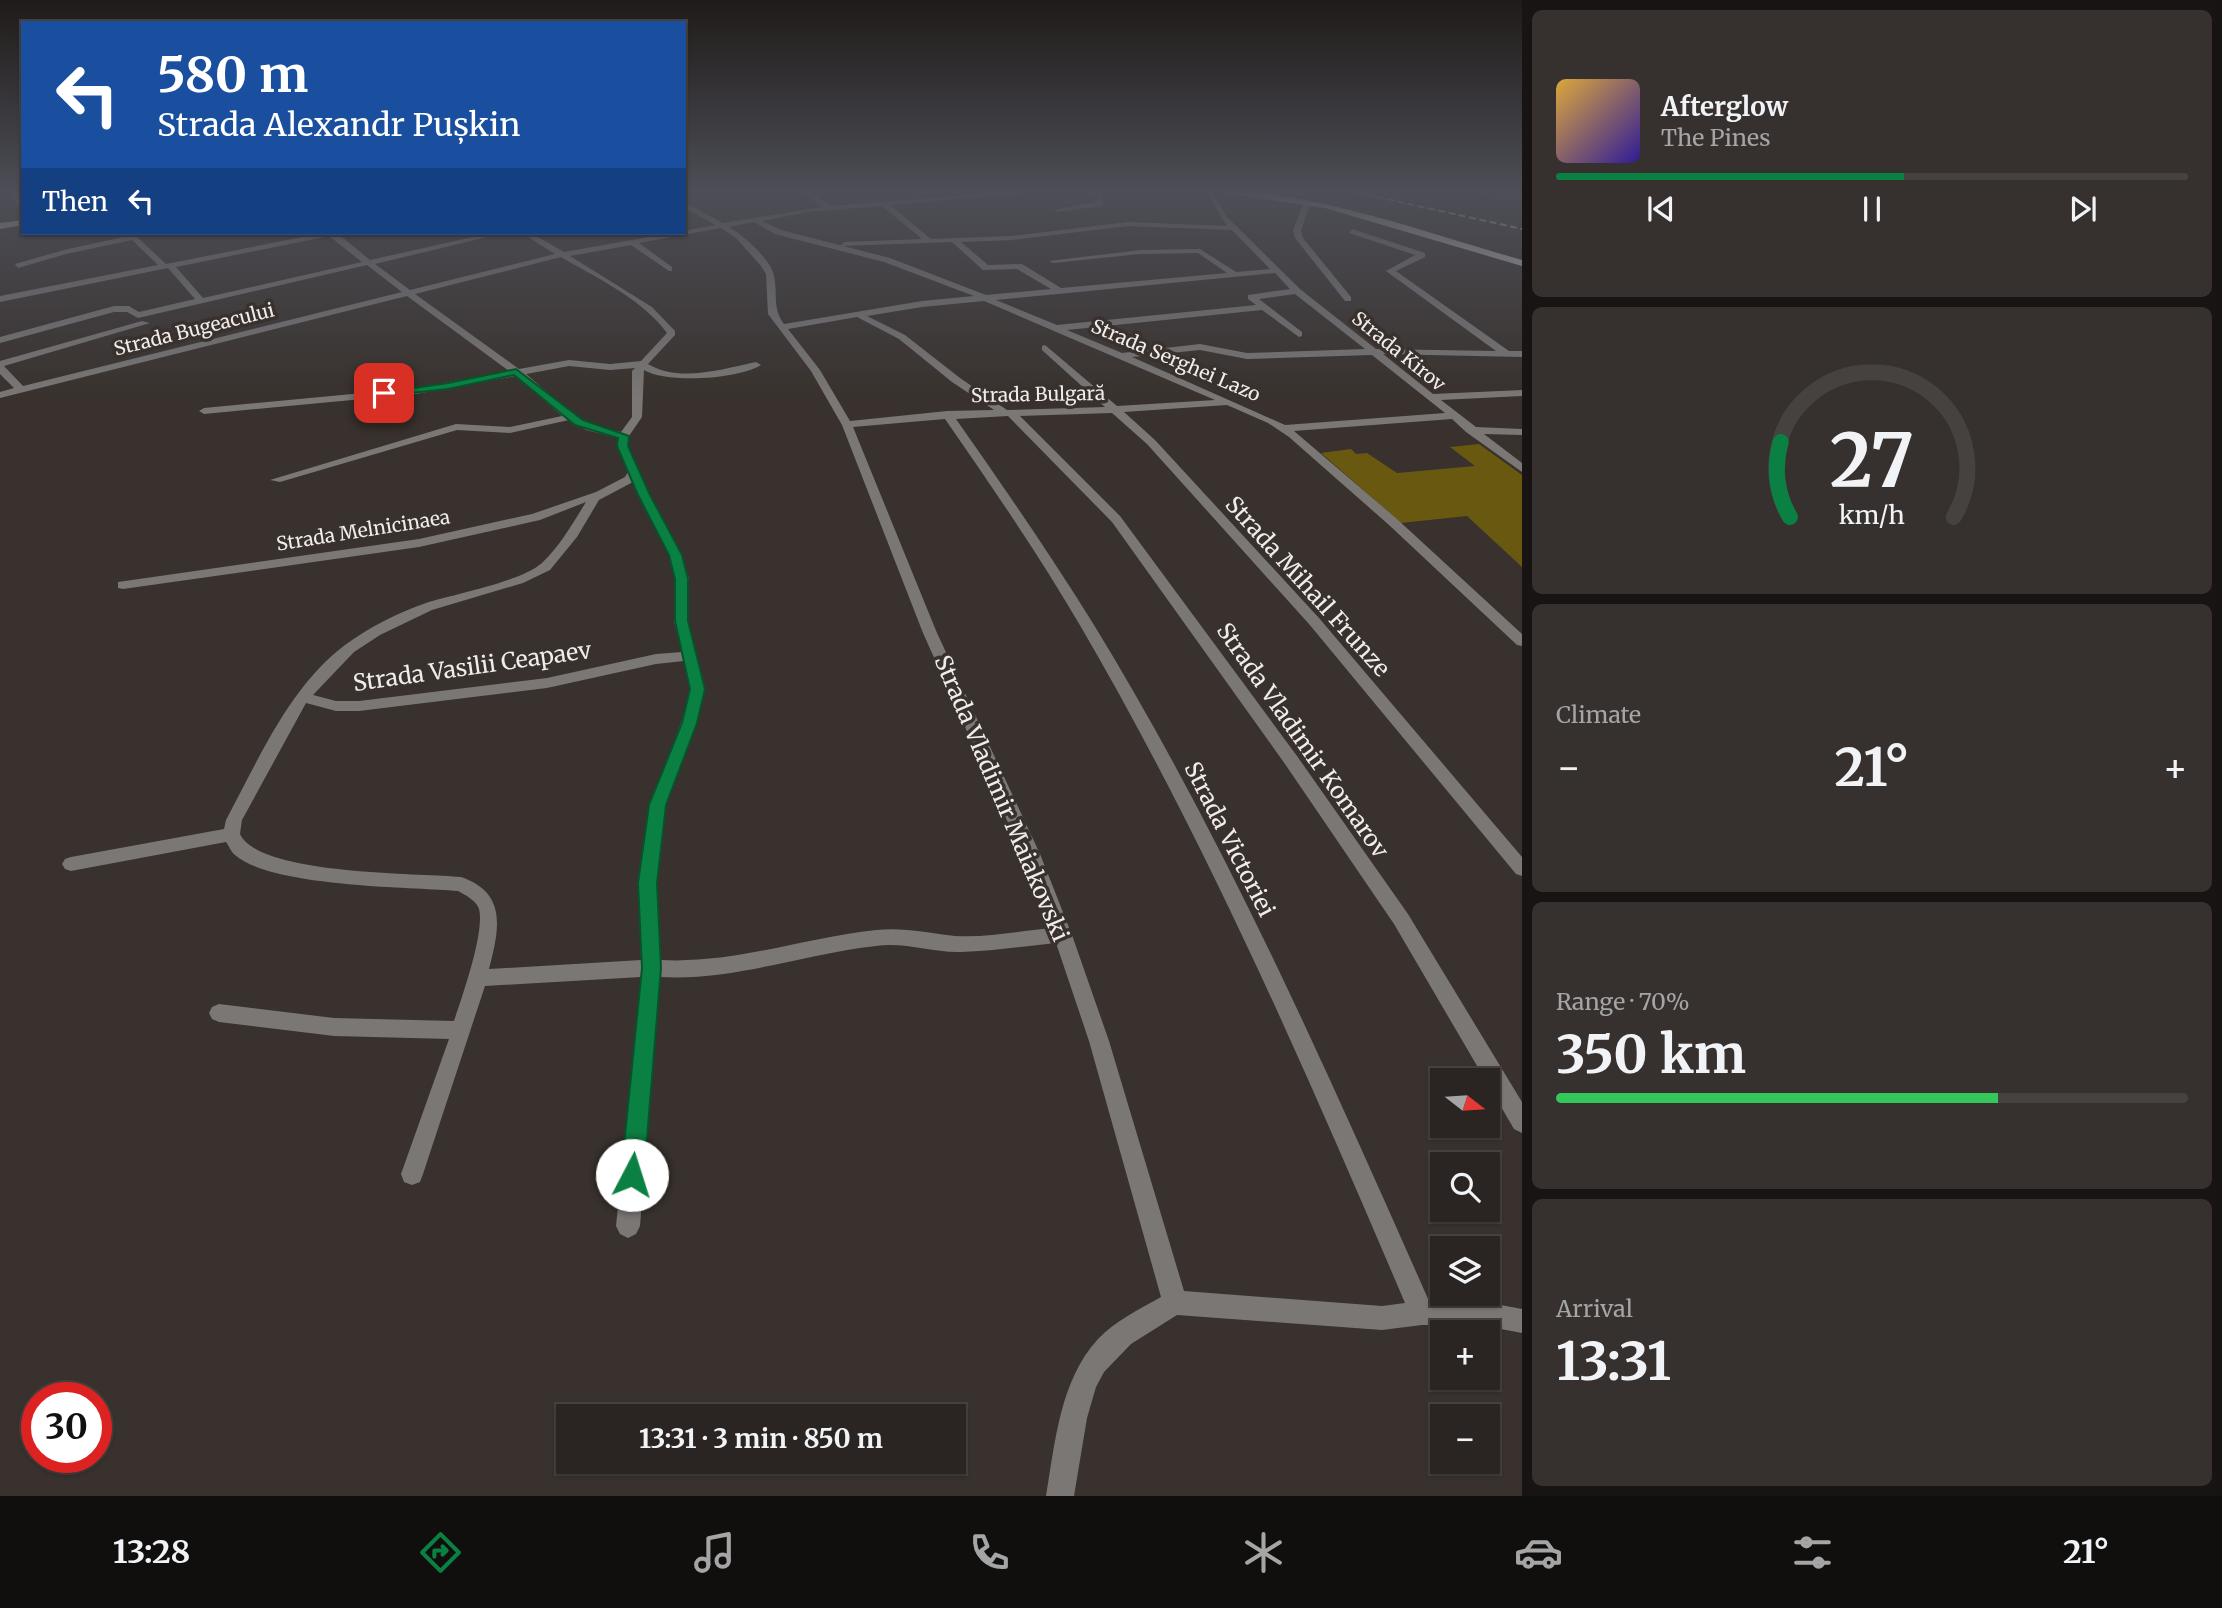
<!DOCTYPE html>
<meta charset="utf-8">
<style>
:root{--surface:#2a2522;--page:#36312f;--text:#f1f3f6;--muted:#a5a5a5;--line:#464240;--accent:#0b8043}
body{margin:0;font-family:Merriweather,serif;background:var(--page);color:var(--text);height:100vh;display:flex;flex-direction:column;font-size:26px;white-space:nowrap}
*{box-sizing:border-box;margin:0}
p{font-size:23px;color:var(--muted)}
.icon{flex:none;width:38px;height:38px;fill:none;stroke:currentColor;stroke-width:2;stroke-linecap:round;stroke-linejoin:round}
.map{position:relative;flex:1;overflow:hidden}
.drawer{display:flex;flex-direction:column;gap:10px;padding:10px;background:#171413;width:700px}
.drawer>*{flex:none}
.banner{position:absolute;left:21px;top:21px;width:665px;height:214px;border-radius:0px;box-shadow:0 2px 5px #0004,0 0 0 2px var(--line);background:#1a4fa0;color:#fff;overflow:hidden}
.needle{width:46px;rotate:107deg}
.buttons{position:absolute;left:1430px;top:1068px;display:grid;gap:14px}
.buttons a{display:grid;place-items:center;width:70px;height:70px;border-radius:0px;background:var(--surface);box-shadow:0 2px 5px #0004,0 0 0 2px var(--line);font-size:35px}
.speed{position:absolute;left:21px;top:1382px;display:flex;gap:14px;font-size:35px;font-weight:700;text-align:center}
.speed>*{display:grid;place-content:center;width:91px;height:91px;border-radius:50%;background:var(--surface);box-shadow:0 2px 5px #0004,0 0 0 2px var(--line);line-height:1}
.speed .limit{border:10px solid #d22;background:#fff;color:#111}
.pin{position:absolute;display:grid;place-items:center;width:60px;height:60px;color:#fff;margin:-30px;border-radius:14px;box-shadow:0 4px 10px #0006}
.me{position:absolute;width:77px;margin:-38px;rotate:5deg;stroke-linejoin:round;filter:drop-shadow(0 0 5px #0008)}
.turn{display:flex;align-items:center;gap:24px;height:147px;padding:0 21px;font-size:32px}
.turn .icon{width:91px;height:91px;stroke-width:2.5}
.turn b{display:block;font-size:49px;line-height:60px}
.then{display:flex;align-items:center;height:66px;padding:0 21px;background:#0003;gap:14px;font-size:26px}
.big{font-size:52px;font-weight:700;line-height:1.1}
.drawer .card{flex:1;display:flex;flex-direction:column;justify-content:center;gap:10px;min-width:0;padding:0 24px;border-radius:10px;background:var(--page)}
.drawer .dial{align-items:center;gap:0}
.dial svg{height:182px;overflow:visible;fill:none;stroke:var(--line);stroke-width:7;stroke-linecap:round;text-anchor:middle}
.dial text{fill:var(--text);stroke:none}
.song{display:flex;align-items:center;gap:21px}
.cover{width:84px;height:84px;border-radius:10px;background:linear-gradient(135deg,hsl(40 70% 55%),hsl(250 70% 35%))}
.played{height:7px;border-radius:4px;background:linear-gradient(90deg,var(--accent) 55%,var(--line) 55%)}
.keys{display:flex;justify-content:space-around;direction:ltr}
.heat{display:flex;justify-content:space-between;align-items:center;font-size:38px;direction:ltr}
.charge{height:10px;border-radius:5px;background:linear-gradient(90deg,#34c759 70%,var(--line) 0)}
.trip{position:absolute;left:556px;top:1404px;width:410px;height:70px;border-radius:0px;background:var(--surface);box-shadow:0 2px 5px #0004,0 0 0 2px var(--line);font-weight:700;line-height:70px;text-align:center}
.tab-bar{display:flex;height:112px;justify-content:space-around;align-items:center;background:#110f0e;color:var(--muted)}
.tab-bar .icon{width:49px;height:49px}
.tab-bar .selected{color:var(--accent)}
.tab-bar b{font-size:32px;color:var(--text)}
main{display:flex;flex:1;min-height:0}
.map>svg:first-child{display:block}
.forest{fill:#69580f}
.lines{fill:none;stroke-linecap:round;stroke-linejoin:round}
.river{fill:#844352;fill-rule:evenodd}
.minor{fill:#7a7775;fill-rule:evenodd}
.major{fill:#c1bcb6;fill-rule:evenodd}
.rail{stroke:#cbc5c3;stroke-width:2;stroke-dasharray:7 3.5;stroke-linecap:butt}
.route{fill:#0b8043;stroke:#07532c;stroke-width:2}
.labels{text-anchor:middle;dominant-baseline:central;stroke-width:7;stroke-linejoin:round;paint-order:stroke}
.far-street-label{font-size:19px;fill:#f1ecea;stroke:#38312d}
.street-label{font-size:23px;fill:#f1ecea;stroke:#38312d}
</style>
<main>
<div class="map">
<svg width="1522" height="1496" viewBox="0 0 1522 1496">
<rect width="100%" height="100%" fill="#38312d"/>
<!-- forest -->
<path class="forest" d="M1479,444L1522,475V567L1467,516L1401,523L1321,453L1351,449L1356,454L1367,453L1397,473L1475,466L1450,447Z"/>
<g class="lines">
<!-- river -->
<path class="river" d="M1455,190L1522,194V200L1460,193Z"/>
<!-- minor -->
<path class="minor" d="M7,190H13L23,203V211Z
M801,190H809L831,206L1027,190H1056L890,205L931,239L1011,236L1128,222L1227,226L1205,190H1211L1227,217L1300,289L1376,349L1496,351L1386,271L1415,255L1349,233L1352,229L1425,253V257L1396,271L1509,351H1522V357L1383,354L1433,394L1522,390V396L1441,400L1476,427L1522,429V435L1484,434L1522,463V472L1466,432L1452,419L1294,431L1397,519L1522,634V646L1517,645L1389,525L1289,437L1268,423L1227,405L1124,412L1155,440L1319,618L1522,857V876L1516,874L1309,624L1147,444L1112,413L1020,416L1120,516L1297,756L1408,914L1522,1102V1133L1514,1129L1394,924L1285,764L1112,522L1008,416L956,419C1003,486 1050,554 1094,625C1225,839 1327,1071 1429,1301L1485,1302L1522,1309V1333L1485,1326L1422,1325L1382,1330L1177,1315L1131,1344L1104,1372L1096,1387L1087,1418L1074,1496H1046C1055,1443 1060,1380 1098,1339C1115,1321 1140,1309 1161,1297L1089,1041L1056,943C1025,946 993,951 961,952C932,953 906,942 876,946C803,954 734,981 660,977L640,1226L636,1234L628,1238L620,1234L616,1226L641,977L485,986L423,1174L420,1182L412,1185L404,1182L401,1174L449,1039L334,1036L219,1022L212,1019L209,1013L212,1007L219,1004L334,1018L454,1021C462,997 485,932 479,909C476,900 465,895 458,891C408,887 271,887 235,855C231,852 229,846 226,842L71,871L65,869L62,864L65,859L71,857L224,829L226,820C259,759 289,687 345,645C368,628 399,612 426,603C455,594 520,582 542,563C560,546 573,523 586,502L540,520L419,547L123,589L118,588V582L419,539L532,514L596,492L625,477L628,472L618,446V438L586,430L569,420L510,433L457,430L280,482L270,480L456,424L510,427L562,416L516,376L416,394L204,414L199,411L204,408L416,388L509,371L407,296L0,398V392L14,388L0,374V361L142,321L150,323L4,366L23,386L402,292L367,265L138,318L127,312H114L0,343V337L114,306H129L139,312L195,299L168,268L0,302V296L158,265L132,240L66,254L18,268L15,264L64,250L128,236L125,233H133L166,264L323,233H337L370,260L491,233H504L375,264L410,290L555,254L522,233H531L564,252L672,233H684V231L715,225L684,207V202L723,223L822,207ZM882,206L922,239L844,242L841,246L952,242L983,270L1017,269L1051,289L986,295L890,258L781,230L762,221L807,212ZM754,222L775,234L884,262L974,296L922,301L784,324C772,308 778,294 774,276C771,259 743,235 729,227ZM1128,226L1232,230L1270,269L1236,272L1200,249L1140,250L1049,261L1053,263L1140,254L1198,253L1227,273L1061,288L1022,264L988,265L961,242L1011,240ZM721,228L736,238L761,266L766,274L768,314L811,371L842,425L923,633L1022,854L1051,928C1020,931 986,938 955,936C928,933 904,927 876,930C803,938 734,964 660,960L657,883L666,805L697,723L705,689L688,621L689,579L682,555L650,495L628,446L629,436L642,417L644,370C667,384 739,379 761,365L756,362C722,369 680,383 648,364L675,335V331L652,307L570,256L631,245L669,271H672V267L639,243ZM329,236L362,262L203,298L176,267ZM561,257C597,278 642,299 667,333L641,361L610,364L569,360L519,369L415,294ZM1275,273L1290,289L1248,295V299L1256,305L1057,325L996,300ZM1295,294L1365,349L1247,353L1200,344L1122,353L1067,330L1262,310L1299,337L1302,336V332L1259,299ZM984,301L1215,400L1117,406L1045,345L1042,346V350L1105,407L1007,410L960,378L905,335L867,316L922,307ZM857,317L899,339L952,382L994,410L947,411L850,421L820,370L788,329ZM1200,350L1247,359L1372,355L1445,413L1285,425L1132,357ZM569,366L610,370L635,368L632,371V417L621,432L594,426L574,415L526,374ZM945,419C992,487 1039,555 1081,627C1207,843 1307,1073 1405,1303L1382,1306L1184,1291L1109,1041L1072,935L1040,854L937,633L853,427ZM633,482L670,555L675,579L674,621L682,652L656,654L547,678L359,701H336L313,695L354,652L380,635L432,610L523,583L550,570L577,537L599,500ZM684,661L691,689L681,723L650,805L639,883L641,960L489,969C499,930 508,893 461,877C416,873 259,875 240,834L242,820L306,703L336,711H359L547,688L656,664Z
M1087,190H1095L1103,196L1102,206L1058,212L1054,210L1096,202L1097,198Z
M1304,201L1311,203L1301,230L1303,238L1351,297V301H1345L1295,238L1293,230Z"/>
<!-- major -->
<path class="major" d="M1206,190C1314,190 1420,231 1522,260V266L1325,208Z
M23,220V225L0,229V223Z"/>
<!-- rail -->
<path class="rail" d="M1346,190L1522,229"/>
</g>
<!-- sky -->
<linearGradient id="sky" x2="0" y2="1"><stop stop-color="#1f1b19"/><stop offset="0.48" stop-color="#4d4e57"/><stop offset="1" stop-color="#4d4e57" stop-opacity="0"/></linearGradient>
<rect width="1522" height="399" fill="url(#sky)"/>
<!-- route -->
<path class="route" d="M516,369L583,420L629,436L628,446L650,495L682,555L688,579V621L705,689L697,723L666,805L657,883L661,968L644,1175L640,1183L632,1186L624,1183L621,1175L642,968L638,883L649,805L682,723L690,689L675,621V579L669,555L638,495L617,446L618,438L575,425L514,375L448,389L384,396L379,393L448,383Z"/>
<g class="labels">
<!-- far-street labels -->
<g class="far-street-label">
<text transform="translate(194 329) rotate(-14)">Strada Bugeacului</text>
<text transform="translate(1399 351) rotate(39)">Strada Kirov</text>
<text transform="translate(1176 360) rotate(23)">Strada Serghei Lazo</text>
<text transform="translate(1038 394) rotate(-1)">Strada Bulgară</text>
<text transform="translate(363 530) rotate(-9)">Strada Melnicinaea</text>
</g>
<!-- street labels -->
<g class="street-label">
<text transform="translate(1308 586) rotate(48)">Strada Mihail Frunze</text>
<text transform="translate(472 666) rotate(-8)">Strada Vasilii Ceapaev</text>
<text transform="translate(1303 740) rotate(55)">Strada Vladimir Komarov</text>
<text transform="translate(1002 798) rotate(67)">Strada Vladimir Maiakovski</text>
<text transform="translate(1230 839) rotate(63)">Strada Victoriei</text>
</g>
</g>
</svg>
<div class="buttons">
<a><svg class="needle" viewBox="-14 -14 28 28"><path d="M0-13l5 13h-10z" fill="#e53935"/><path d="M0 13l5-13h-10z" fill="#a5a5a5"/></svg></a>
<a><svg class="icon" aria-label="search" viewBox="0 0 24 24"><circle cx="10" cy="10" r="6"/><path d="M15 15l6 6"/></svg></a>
<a><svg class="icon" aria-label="layers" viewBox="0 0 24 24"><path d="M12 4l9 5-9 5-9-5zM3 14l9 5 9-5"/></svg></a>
<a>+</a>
<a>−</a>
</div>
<div class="speed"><div class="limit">30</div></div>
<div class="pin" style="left:384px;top:393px;background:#d93025"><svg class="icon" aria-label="arrive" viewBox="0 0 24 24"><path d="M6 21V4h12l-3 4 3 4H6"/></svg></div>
<svg class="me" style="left:632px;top:1175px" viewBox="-20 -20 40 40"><circle r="19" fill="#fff"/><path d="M0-13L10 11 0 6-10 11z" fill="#0b8043"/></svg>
<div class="trip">13:31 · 3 min · 850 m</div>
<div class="banner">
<div class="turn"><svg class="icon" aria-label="left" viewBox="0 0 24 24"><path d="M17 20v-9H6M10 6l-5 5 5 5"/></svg><div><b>580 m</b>Strada Alexandr Pușkin</div></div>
<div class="then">Then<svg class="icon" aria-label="left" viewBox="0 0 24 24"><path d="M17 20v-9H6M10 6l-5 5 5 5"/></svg></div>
</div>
</div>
<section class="drawer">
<div class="card">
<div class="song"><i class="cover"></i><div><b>Afterglow</b><p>The Pines</p></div></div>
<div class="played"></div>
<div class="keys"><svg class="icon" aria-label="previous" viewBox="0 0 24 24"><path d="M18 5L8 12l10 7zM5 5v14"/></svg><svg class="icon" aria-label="pause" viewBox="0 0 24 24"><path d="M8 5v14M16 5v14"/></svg><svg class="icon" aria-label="next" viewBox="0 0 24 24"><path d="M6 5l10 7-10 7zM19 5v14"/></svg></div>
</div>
<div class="card dial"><svg viewBox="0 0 100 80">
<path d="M14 69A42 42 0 1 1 86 69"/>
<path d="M14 69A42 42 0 0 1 10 36" stroke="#0b8043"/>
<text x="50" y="56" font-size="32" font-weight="700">27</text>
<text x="50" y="72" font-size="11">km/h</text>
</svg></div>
<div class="card"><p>Climate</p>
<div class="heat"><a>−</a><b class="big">21°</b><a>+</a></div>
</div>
<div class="card"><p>Range · 70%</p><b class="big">350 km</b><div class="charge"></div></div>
<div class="card"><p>Arrival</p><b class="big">13:31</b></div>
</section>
</main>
<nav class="tab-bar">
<b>13:28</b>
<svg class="icon selected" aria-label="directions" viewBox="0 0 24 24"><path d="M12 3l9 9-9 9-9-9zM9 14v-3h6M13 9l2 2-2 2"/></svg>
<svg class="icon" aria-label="music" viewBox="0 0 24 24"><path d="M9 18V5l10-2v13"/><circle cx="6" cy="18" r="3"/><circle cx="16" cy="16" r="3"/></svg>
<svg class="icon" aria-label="phone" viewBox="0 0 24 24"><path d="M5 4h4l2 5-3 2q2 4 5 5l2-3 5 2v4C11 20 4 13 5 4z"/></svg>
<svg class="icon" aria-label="climate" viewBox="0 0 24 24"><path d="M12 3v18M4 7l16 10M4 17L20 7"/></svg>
<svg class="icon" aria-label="car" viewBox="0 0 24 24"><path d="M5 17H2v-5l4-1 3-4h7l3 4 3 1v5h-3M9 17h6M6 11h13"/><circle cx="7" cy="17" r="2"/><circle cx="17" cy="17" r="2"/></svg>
<svg class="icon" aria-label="filters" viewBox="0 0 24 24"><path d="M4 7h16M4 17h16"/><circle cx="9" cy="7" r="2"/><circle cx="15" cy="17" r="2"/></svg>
<b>21°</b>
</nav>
